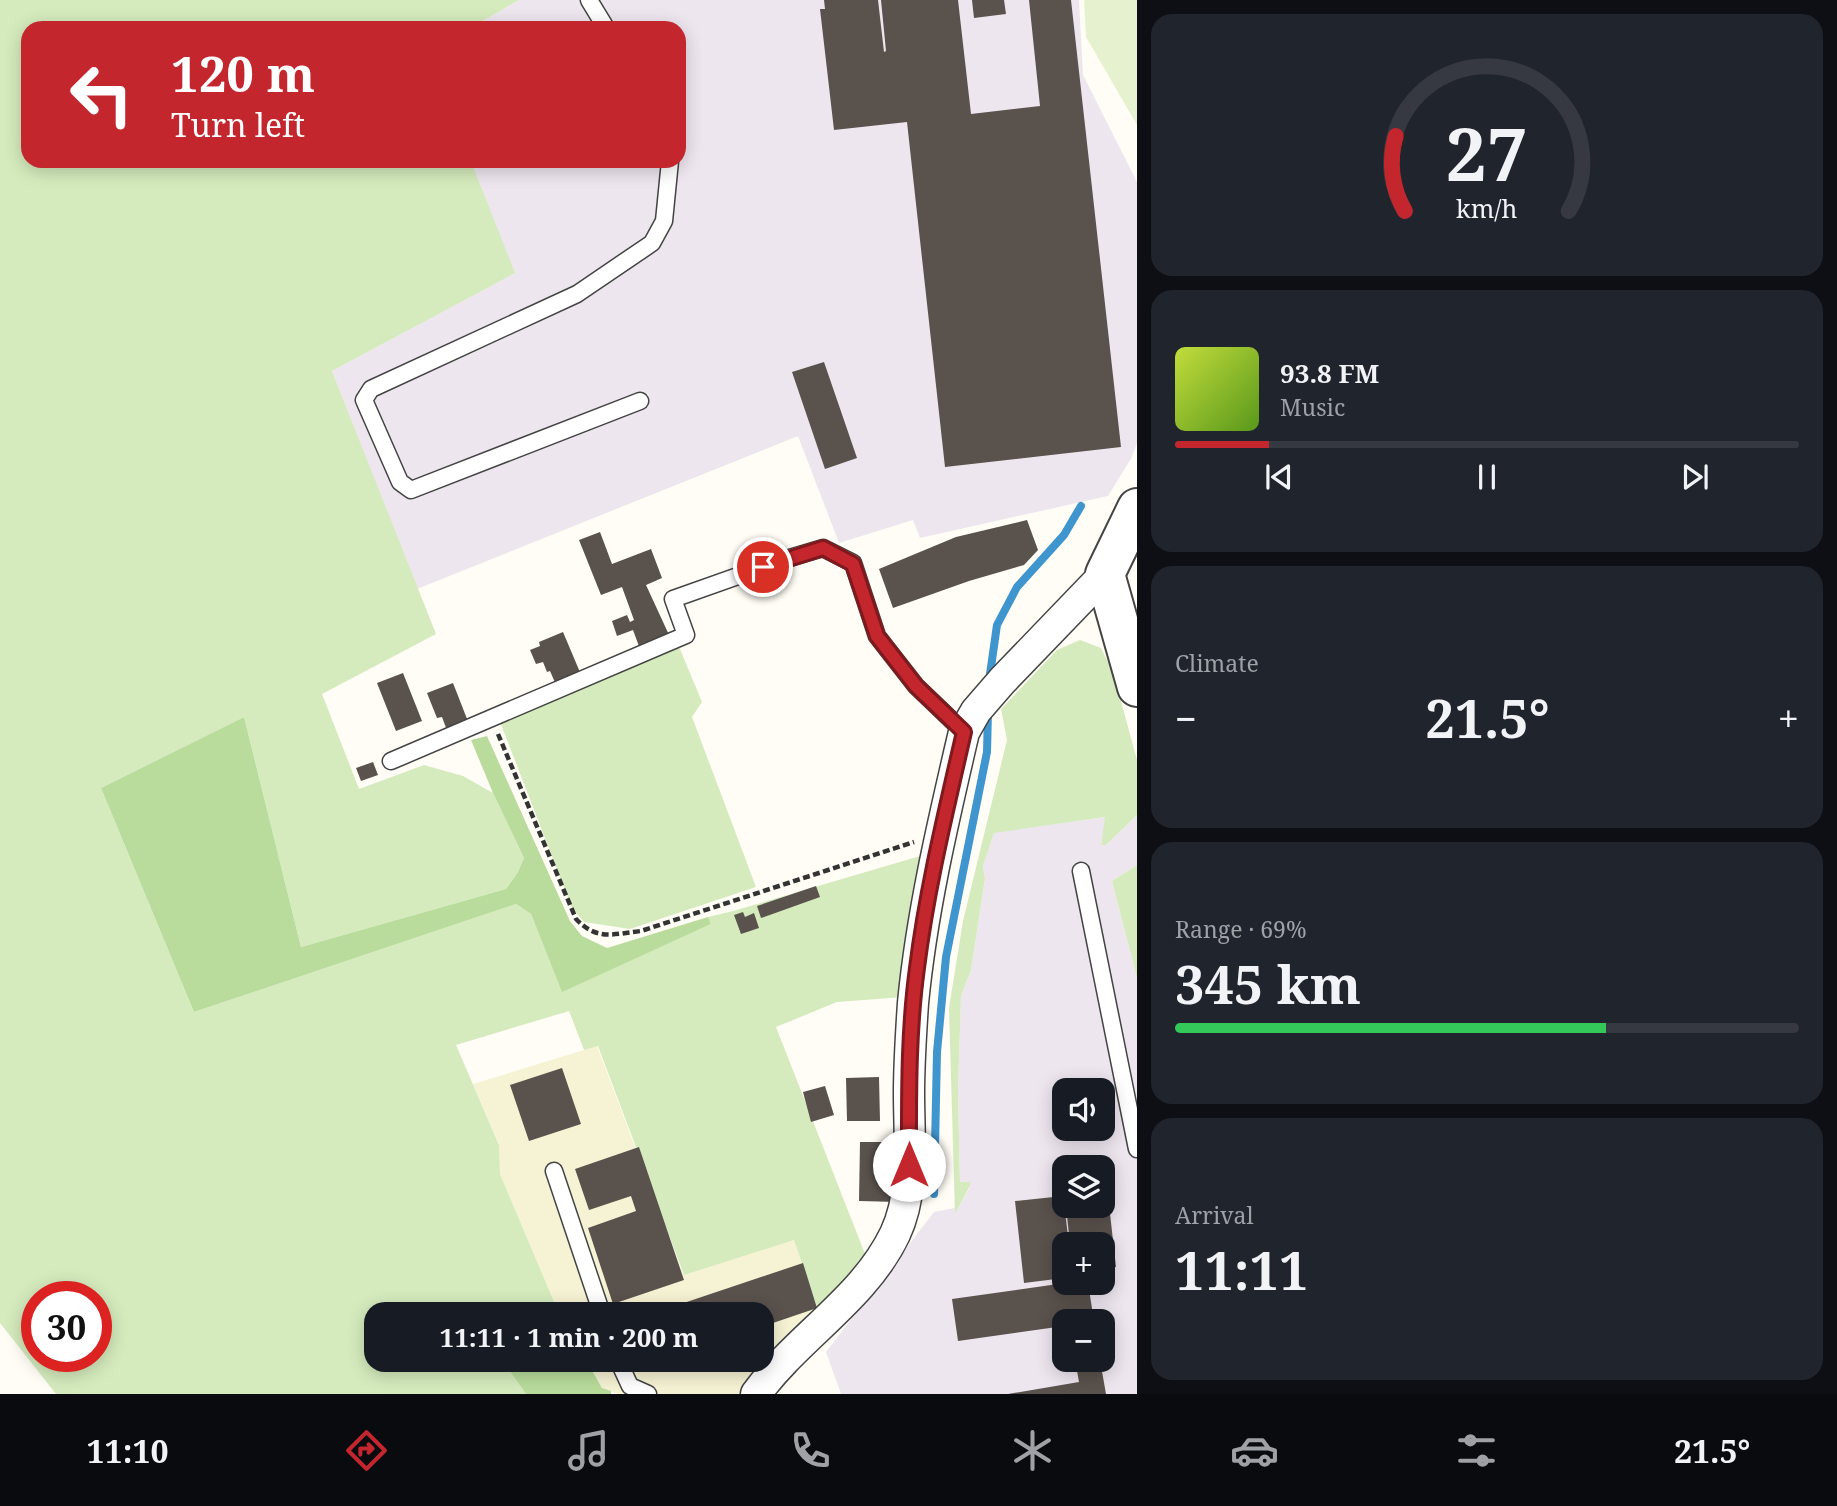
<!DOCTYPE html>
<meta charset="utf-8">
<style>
:root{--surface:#171b24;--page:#20242c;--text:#f1f3f6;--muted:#9ea1a6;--line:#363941;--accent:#c4262e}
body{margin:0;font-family:"Noto Serif",serif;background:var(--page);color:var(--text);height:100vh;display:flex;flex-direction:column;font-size:26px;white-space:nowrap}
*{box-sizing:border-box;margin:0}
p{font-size:23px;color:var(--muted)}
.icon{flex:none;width:38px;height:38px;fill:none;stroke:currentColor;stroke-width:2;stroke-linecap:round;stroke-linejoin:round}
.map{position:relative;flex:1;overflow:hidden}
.side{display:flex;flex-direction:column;gap:14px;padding:14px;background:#0d0f14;width:700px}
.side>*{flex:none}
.guide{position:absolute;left:21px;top:21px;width:665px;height:147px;border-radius:21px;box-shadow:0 4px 18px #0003;background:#c4262e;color:#fff;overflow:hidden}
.tools{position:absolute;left:1052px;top:1078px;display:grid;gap:14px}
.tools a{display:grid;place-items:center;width:63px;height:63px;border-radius:14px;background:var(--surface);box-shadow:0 4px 18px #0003;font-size:35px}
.speed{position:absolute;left:21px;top:1281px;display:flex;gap:14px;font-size:35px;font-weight:700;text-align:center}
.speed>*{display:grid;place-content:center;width:91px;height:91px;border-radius:50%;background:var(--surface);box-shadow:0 4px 18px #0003;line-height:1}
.speed .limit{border:10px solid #d22;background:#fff;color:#111}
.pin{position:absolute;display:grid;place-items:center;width:60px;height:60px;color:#fff;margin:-30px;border:4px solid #fff;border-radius:50%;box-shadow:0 2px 7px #0007}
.me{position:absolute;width:77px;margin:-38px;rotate:0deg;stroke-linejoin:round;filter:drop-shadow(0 0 5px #0008)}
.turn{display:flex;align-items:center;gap:24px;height:147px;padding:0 35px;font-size:32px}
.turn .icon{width:91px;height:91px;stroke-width:2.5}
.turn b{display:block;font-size:49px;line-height:60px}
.big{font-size:52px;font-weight:700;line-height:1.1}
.side .card{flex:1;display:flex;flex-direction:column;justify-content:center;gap:10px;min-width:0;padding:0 24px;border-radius:21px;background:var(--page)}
.side .dial{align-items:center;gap:0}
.dial svg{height:182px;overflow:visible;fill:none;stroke:var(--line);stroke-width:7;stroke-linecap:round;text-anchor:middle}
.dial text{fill:var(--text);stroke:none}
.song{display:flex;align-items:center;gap:21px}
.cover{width:84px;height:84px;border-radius:10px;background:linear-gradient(135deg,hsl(70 70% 55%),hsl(90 70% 35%))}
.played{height:7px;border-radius:4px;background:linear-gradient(90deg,var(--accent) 15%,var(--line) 15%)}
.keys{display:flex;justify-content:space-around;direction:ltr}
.heat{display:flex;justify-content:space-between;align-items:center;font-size:38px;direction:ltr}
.charge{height:10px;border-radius:5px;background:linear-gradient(90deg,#34c759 69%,var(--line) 0)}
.trip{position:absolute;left:364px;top:1302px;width:410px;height:70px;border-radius:21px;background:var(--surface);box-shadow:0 4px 18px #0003;font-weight:700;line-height:70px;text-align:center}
.dock{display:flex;height:112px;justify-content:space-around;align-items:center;background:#090b0e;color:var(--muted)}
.dock .icon{width:49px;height:49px}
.dock .active{color:var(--accent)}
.dock b{font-size:32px;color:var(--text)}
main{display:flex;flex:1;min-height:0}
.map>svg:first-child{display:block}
.industrial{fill:#eee6ef;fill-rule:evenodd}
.farmland{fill:#f6f3d4}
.green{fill:#d5ebbd;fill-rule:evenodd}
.forest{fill:#b9dc9c}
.pitch{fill:#e6f2cf}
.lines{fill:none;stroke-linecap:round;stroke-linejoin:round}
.stream{stroke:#3f96cf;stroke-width:8}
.building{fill:#5a524d}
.service-casing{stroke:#444;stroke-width:19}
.minor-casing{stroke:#444;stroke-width:33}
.tertiary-casing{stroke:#444;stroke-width:42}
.path{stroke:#333;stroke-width:4.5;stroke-dasharray:7 3.5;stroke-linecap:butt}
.service{stroke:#fff;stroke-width:16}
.minor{stroke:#fff;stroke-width:30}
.tertiary{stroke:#fff;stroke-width:38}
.route-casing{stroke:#7f191e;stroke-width:18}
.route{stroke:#c4262e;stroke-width:12}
</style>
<main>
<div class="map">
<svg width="1137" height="1394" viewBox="0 0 1137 1394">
<rect width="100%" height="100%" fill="#fffdf5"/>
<!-- industrial -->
<path class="industrial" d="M519,0H1079L1083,75L1137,182V443L1132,457L1108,496L920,538L913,520L839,543L798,436L417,589L332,371L514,273L471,161H679V28H470Z
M1137,815V865L1112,881L1137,978V1394H841L826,1352L934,1212L959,1207L970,1187L969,1183H960L958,1091L961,996L971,970L985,880L983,866L994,832L1106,817L1101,845H1106ZM1064,1090H1102V1129H1064ZM1064,1167H1102V1206H1064ZM1064,1244H1102V1283H1064ZM1064,1321H1102V1360H1064Z"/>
<!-- farmland -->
<path class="farmland" d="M597,1046L683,1274L794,1240L819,1313L749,1394H618L602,1388L586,1360H761V1314H560L558,1311L500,1174L499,1144L473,1084Z"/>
<!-- green -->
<path class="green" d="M0,0H519L470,28H28V161H471L515,273L332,371L436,634L322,694L359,789L424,765L463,776L493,793L524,858L518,872L506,889L301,947L244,717L101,788L194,1012L516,904L531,914L562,991L711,924L708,917L733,911L920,856L904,997L837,1002L776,1027L867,1259L819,1313L794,1240L684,1275L598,1046L584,1050L569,1011L456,1045L499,1145L500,1174L558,1311L552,1314H376V1360H502L526,1394H56L0,1323ZM37,1297H96V1356H37Z
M675,637L702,702L692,717L756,887L630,929L584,922L572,908L497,714Z
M1080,640L1101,648L1113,672L1137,760V815L1106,845H1101L1105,817L994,833L983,866L985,879L971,970L961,996L958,1091L960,1182H970V1186L955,1214L949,1008L963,921L1007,740L1001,709L1057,650Z
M1137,865V978L1112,881Z"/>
<!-- forest -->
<path class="forest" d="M244,717L301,947L506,889L518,872L524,858L493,793L471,740L487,736L570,921L582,936L607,948L708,917L711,924L562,992L531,914L516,904L194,1012L101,788Z
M502,1360H586L602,1388L611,1391V1394H526Z"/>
<!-- pitch -->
<path class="pitch" d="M1084,0H1137V125L1086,37Z"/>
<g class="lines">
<!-- stream -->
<path class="stream" d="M989,681L997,625L1017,587L1064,535L1081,506
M934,1194L937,1052L946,957L987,752L988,712"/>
</g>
<!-- building -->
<path class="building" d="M824,0H878L884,52L886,51L881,0H958L971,114L1040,106L1029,0H1071L1121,447L945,467L907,122L834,130L820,9H825Z
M972,0H1004L1006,14L974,18Z
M824,362L857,458L825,469L792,372Z
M1027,520L1038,550L1024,565L969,581L893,608L879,569L956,537Z
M600,532L612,564L651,549L662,578L646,585L670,637L640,649L633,630L617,636L612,621L627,615L630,622L634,620L622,587L601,595L579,540Z
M563,632L582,677L557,687L550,671L547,672L543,662L536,664L530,650L540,646L539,642Z
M403,673L422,721L396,731L377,683Z
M453,683L469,724L448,733L442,717L437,718L427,693Z
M373,762L378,775L361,781L356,768Z
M816,886L820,897L761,918L757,906Z
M743,912L745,917L754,913L759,928L741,934L734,915Z
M562,1068L581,1124L529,1141L510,1085Z
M879,1077L880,1121H847L846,1078Z
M825,1086L834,1115L811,1122L803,1092Z
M860,1142H899L898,1202L859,1201Z
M639,1147L684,1280L613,1304L588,1228L636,1211L631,1196L589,1210L575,1169Z
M1106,1178L1116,1267L1102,1268V1244H1070L1066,1206H1102V1179Z
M1063,1196L1069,1244H1064V1278L1024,1283L1015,1201Z
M803,1263L817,1308L761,1327V1314H651Z
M1065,1283H1088L1094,1321H1064V1326L958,1341L952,1299Z
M633,1360H664L636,1370Z
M1075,1360H1100L1106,1394H1008L1079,1382Z"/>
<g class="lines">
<!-- service casing -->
<g class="service-casing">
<path id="service" d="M589,0L606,28
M640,401L411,490L400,482L364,400L371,389L577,294L652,243L664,221L670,161
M391,761L686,635L673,599L786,559L823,548L853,563L877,636L916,686L964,732
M1081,871L1137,1149
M554,1171L602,1314
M618,1360L630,1386L648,1394"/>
</g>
<!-- minor casing -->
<g class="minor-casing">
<path id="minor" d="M756,1394C797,1337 864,1299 895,1234C915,1192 909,1139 909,1093C909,1063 911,1033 913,1003C922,911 943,822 964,732L976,711L1002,681L1105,574"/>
</g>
<!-- tertiary casing -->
<g class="tertiary-casing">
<path id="tertiary" d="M1137,508L1105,574L1137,687"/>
</g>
<!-- path -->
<path class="path" d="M498,734L576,919C597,941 613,934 641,931L914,842"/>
<!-- service -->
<use href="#service" class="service"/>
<!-- minor -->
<use href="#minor" class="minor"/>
<!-- tertiary -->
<use href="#tertiary" class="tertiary"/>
</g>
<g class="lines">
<!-- route casing -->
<g class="route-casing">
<path id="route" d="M763,567L823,548L853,564L877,636L916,686L964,732C946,811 927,888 917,968C908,1034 909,1099 909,1165"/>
</g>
<!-- route -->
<use href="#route" class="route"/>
</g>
</svg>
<div class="tools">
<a><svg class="icon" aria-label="sound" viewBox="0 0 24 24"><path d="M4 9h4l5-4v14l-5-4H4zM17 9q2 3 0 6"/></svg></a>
<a><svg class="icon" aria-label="layers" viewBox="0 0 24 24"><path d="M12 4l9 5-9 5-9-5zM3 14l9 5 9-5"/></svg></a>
<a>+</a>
<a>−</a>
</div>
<div class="speed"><div class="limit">30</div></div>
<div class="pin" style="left:763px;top:567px;background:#d93025"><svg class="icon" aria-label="arrive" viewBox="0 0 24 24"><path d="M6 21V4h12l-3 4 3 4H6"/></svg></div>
<svg class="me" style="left:909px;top:1165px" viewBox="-20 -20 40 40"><circle r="19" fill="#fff"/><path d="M0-13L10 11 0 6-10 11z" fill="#c4262e"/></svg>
<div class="trip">11:11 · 1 min · 200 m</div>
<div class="guide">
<div class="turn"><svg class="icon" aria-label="left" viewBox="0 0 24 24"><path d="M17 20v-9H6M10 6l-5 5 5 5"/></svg><div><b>120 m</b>Turn left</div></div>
</div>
</div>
<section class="side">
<div class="card dial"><svg viewBox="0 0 100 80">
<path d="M14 69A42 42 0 1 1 86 69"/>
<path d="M14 69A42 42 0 0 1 10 36" stroke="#c4262e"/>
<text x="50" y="56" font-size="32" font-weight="700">27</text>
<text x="50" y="72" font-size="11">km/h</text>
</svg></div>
<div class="card">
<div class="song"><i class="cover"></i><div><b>93.8 FM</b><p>Music</p></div></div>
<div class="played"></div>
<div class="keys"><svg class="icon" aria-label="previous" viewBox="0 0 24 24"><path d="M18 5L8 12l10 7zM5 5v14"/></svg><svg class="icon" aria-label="pause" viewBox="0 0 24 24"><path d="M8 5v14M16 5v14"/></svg><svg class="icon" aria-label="next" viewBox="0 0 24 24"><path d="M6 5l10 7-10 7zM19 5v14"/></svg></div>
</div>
<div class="card"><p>Climate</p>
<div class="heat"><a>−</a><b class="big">21.5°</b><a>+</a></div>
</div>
<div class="card"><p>Range · 69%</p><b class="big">345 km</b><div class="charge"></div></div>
<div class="card"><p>Arrival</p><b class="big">11:11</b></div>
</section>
</main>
<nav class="dock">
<b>11:10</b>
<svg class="icon active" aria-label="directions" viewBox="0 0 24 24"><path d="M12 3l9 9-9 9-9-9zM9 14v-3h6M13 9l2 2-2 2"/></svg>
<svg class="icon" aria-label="music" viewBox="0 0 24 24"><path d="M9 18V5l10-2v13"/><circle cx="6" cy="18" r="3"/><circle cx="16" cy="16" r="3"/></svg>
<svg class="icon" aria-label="phone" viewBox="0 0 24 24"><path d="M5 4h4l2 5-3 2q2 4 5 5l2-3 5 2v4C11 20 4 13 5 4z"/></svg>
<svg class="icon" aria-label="climate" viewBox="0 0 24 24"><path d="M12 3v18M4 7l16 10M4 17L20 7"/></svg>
<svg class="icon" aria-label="car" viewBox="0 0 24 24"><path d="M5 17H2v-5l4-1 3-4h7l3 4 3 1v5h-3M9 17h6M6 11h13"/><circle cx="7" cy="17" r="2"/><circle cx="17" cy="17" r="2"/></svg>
<svg class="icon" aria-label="filters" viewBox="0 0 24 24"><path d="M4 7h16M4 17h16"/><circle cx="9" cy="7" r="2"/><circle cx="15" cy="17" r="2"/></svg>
<b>21.5°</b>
</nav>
